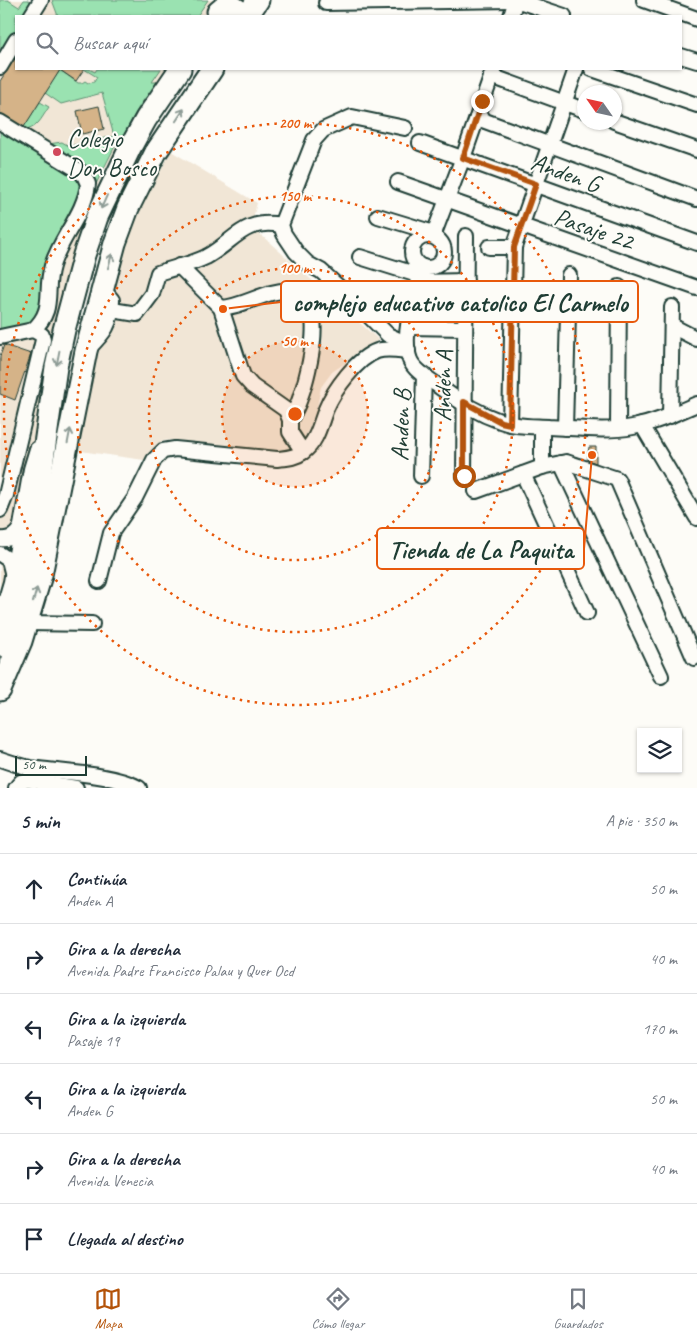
<!DOCTYPE html>
<html lang="es">
<meta charset="utf-8">
<style>
:root{--surface:#fff;--page:#f2f2f3;--text:#1f2937;--muted:#747a83;--line:#e0e1e3;--accent:#b45309}
body{margin:0;font-family:Caveat,sans-serif;background:var(--page);color:var(--text)}
.controls{position:absolute;right:15px;bottom:15px;display:grid;overflow:hidden;border-radius:0px;box-shadow:0 1px 4px #0004}
.controls button{width:45px;height:45px;display:grid;place-items:center;padding:0;border:0;border-bottom:1px solid var(--line);background:var(--surface);color:var(--text);font:25px sans-serif}
.compass{position:absolute;left:577px;top:85px;width:45px;height:45px;border-radius:50%;background:var(--surface);box-shadow:0 1px 4px #0004;rotate:304deg}
.scale{position:absolute;left:15px;bottom:12px;width:72px;box-sizing:border-box;padding-left:5px;border:2px solid #1f3d34;border-top:0;font-size:14px;line-height:18px;white-space:nowrap;color:#1f3d34;-webkit-text-stroke:4px #fdfcf7;paint-order:stroke}
.stop{position:absolute;width:15px;height:15px;margin:-11px;border:4px solid #b45309;border-radius:50%;background:#fff}
.stop.end{background:#b45309;border-color:#fff;box-shadow:0 1px 5px #0008}
.list{margin:0;padding:0;list-style:none}
h2{display:flex;justify-content:space-between;align-items:center;height:65px;margin:0;padding:0 20px;font-size:21px}
h2 small{font-size:16px;font-weight:400;color:var(--muted)}
.list li{display:grid;grid-template-columns:32px 1fr auto;gap:15px;align-items:center;box-sizing:border-box;height:70px;padding:0 20px;border-top:1px solid var(--line)}
.list b{display:block;font-size:19px;white-space:nowrap}
.list p{margin:0;font-size:16px;white-space:nowrap;color:var(--muted)}
.list em{font-size:16px;font-style:normal;color:var(--muted)}
.icon{flex:none;width:28px;height:28px;fill:none;stroke:currentColor;stroke-width:2;stroke-linecap:round;stroke-linejoin:round}
.map{position:relative;flex:none;width:697px;height:788px;overflow:hidden}
.search{position:absolute;background:var(--surface);box-shadow:0 1px 4px #0004;left:15px;right:15px;top:15px;height:55px;display:flex;align-items:center;gap:12px;box-sizing:border-box;padding:0 18px;border-radius:0px;color:var(--muted);font-size:19px}
.sheet{height:485px;background:var(--surface)}
nav{display:flex;justify-content:space-around;align-items:center;box-sizing:border-box;height:70px;border-top:1px solid var(--line);background:var(--surface);font-size:14px;color:var(--muted)}
nav a{display:grid;justify-items:center;gap:2px}
nav .on{color:var(--accent)}
.map>svg:first-child{display:block}
.built{fill:#f1e6d6}
.green{fill:#9ae2b1;stroke:#5c9072}
.building{fill:#d5b388;stroke:#1f3d34}
.lines{fill:none;stroke-linecap:round;stroke-linejoin:round}
.minor-casing{stroke:#1f3d34;stroke-width:18}
.highway-casing{stroke:#1f3d34;stroke-width:25}
.minor{stroke:#fdfcf7;stroke-width:14}
.highway{stroke:#fdfcf7;stroke-width:21}
.oneway{stroke:#8e9c96}
.route{stroke:#b45309;stroke-width:6}
.ring{fill:none;stroke:#e8590c;stroke-width:2.5;stroke-dasharray:2.5 5}
.poi-dot{fill:#d1495b;stroke:#fdfcf7;stroke-width:2}
.labels{text-anchor:middle;stroke-width:4;stroke-linejoin:round;paint-order:stroke}
.poi-label{font-size:25px;fill:#1f3d34;stroke:#fdfcf7;text-anchor:start}
.street-label{font-size:25px;fill:#1f3d34;stroke:#fdfcf7}
.centre{fill:#e8590c;stroke:#fdfcf7;stroke-width:2.5}
.ring-label{font-size:15px;text-anchor:middle;font-weight:bold;fill:#e8590c;stroke:#fdfcf7;stroke-width:4;stroke-linejoin:round;paint-order:stroke}
.leader{fill:none;stroke:#e8590c;stroke-width:2}
.callout-dot{fill:#e8590c;stroke:#fdfcf7;stroke-width:2}
.callout{fill:#fdfcf7;stroke:#e8590c;stroke-width:2}
.callout-label{font-size:26px;text-anchor:middle;font-weight:bold;fill:#1f3d34}
</style>
<div class="map">
<svg width="697" height="788" viewBox="0 0 697 788">
<rect width="100%" height="100%" fill="#fdfcf7"/>
<filter id="ink" filterUnits="userSpaceOnUse"><feTurbulence type="fractalNoise" baseFrequency=".02" numOctaves="2"/><feDisplacementMap in="SourceGraphic" scale="10" xChannelSelector="R" yChannelSelector="G"/><feConvolveMatrix kernelMatrix="1 2 1 2 8 2 1 2 1" color-interpolation-filters="sRGB"/></filter>
<g filter="url(#ink)">
<g class="built">
<polygon points="0,0 215,0 204,16 16,16 16,69 172,69 162,84 147,96 104,171 86,216 69,269 56,329 33,443 14,582 0,632"/>
<polygon points="171,151 257,203 251,226 379,340 332,372 321,387 316,412 304,439 290,450 280,454 174,440 162,441 144,460 73,450 90,353 128,233"/>
</g>
<g class="green">
<polygon points="0,0 8,0 19,7 24,0 28,0 33,3 26,16 16,16 16,32 0,58"/>
<polygon points="52,0 208,0 197,16 58,16"/>
<path d="M84 69H89L95 72 97 69H161L152 82H158L162 84C142 94 133 119 122 138L110 142 115 146 94 188 48 144 62 142 69 146 114 136 102 93 61 104 45 93 60 70 78 83H82L85 81 88 83 94 82 97 77Z"/>
<path d="M40 102 49 107C40 120 38 129 21 131Z"/>
<polygon points="0,128 78,176 82,185 44,301 40,302 35,316 38,318 32,325 0,332"/>
</g>
<g class="building">
<polygon points="16,57 16,69 84,69 76,81 60,70 24,127 0,113 0,81"/>
<polygon points="99,106 104,129 82,134 77,111"/>
<polygon points="4,345 31,354 15,400 0,394 0,356"/>
<polygon points="589,447 596,447 596,463 587,460"/>
</g>
<g class="lines">
<g class="minor-casing">
<g id="minor">
<polyline points="516,0 564,16"/>
<polyline points="644,0 697,19"/>
<polyline points="326,3 512,0"/>
<polyline points="31,16 41,0"/>
<polyline points="511,16 516,0"/>
<polyline points="681,56 697,61"/>
<polyline points="0,67 16,40"/>
<polyline points="592,69 697,105"/>
<polyline points="491,76 584,110"/>
<polyline points="477,118 697,199"/>
<polyline points="614,121 697,150"/>
<path d="M0 122 78 170 84 175 88 184C85 213 60 238 52 266 44 292 56 309 33 330"/>
<polyline points="420,143 697,243"/>
<polyline points="398,182 697,288"/>
<polyline points="378,216 434,233"/>
<circle cx="428" cy="252" r="16"/>
<polyline points="433,236 464,155 494,69"/>
<polyline points="489,247 514,247"/>
<polyline points="360,257 421,276"/>
<polyline points="179,266 221,308 243,376 252,386 286,410 290,420 290,432 303,452"/>
<path d="M423 267C416 293 400 334 410 360 415 372 431 380 441 388 458 401 480 414 500 421 515 427 533 426 549 427 576 428 606 432 633 427 655 423 676 413 697 404"/>
<polyline points="419,282 466,281"/>
<path d="M221 308C245 307 268 288 292 291 329 294 309 373 301 395 299 404 294 412 290 420"/>
<path d="M112 310 137 314 152 294 158 273C173 268 192 264 206 257 235 241 243 218 281 225"/>
<polyline points="672,326 697,339"/>
<polyline points="409,327 465,328"/>
<polyline points="0,337 33,330 42,335 43,340 6,495 0,510"/>
<path d="M88 349C104 333 112 324 112 300L102 288"/>
<polyline points="400,350 399,340 388,335 355,302 321,271 308,264 296,252 284,234 281,225 314,140 323,130 352,117 405,128"/>
<polyline points="670,416 672,307"/>
<polyline points="510,424 514,247 576,69"/>
<polyline points="642,425 697,518"/>
<polyline points="565,428 569,275"/>
<polyline points="618,428 619,287"/>
<polyline points="561,463 661,676"/>
<polyline points="542,467 542,427"/>
<polyline points="523,474 587,613"/>
<polyline points="421,476 424,375"/>
<polyline points="464,476 466,236"/>
<polyline points="476,491 542,467 566,462 617,479 694,658"/>
<path d="M0 539C10 540 16 536 21 527"/>
<polyline points="0,554 9,560 12,572"/>
<path d="M99 581 111 533 135 498 154 460 163 451 175 449 277 459C286 458 295 458 303 452 317 442 320 424 326 409 334 390 357 358 377 351 386 348 398 350 408 351"/>
<polyline points="0,619 11,582 31,469 37,449"/>
<polyline points="27,623 92,624"/>
<path d="M0 759C13 763 25 768 38 769 67 773 114 774 139 788"/>
<polyline points="16,788 21,782 27,780 76,788"/>
</g>
</g>
<g class="highway-casing">
<g id="highway">
<polyline points="218,12 224,7 232,6 238,10 239,16"/>
<polyline points="247,16 258,0"/>
<polyline points="4,646 10,625 30,550 56,367 64,330 84,255 97,217 130,148 146,119 180,69"/>
<polyline points="0,690 21,641 41,575 86,351 115,243 128,208 156,152 212,69"/>
</g>
</g>
<use href="#minor" class="minor"/>
<use href="#highway" class="highway"/>
</g>
<defs><path id="oneway-shaft" d="M-6 0H5M1.5-3L5.5 0L1.5 3" fill="none" stroke-width="1.6" stroke-linecap="round" stroke-linejoin="round" transform="scale(1.25)"/></defs>
<g class="oneway">
<use href="#oneway-shaft" transform="translate(180 115) rotate(-57)"/>
<use href="#oneway-shaft" transform="translate(104 202) rotate(114)"/>
<use href="#oneway-shaft" transform="translate(110 261) rotate(-74)"/>
<use href="#oneway-shaft" transform="translate(58 358) rotate(101)"/>
<use href="#oneway-shaft" transform="translate(69 436) rotate(-79)"/>
<use href="#oneway-shaft" transform="translate(35 595) rotate(-74)"/>
</g>
</g>
<g class="lines" filter="url(#ink)">
<polyline class="route" points="464,476 464,402 501,422 510,424 514,247 536,184 463,158 482,101"/>
</g>
<circle cx="295" cy="414" r="73" fill="#e8590c" fill-opacity=".12"/>
<g class="ring">
<circle cx="295" cy="414" r="73"/>
<circle cx="295" cy="414" r="146"/>
<circle cx="295" cy="414" r="218"/>
<circle cx="295" cy="414" r="291"/>
</g>
<circle class="poi-dot" cx="57" cy="152" r="5"/>
<g class="labels">
<g class="poi-label">
<text x="67" y="147">Colegio<tspan x="67" dy="29">Don Bosco</tspan></text>
</g>
<g class="street-label">
<text transform="translate(566 172) rotate(20)" y="9">Anden G</text>
<text transform="translate(594 228) rotate(19)" y="9">Pasaje 22</text>
<text transform="translate(442 386) rotate(-89)" y="9">Anden A</text>
<text transform="translate(400 425) rotate(-88)" y="9">Anden B</text>
</g>
</g>
<circle cx="295" cy="414" r="8" class="centre"/>
<g class="ring-label">
<text x="295" y="128">200 m</text>
<text x="295" y="201">150 m</text>
<text x="295" y="273">100 m</text>
<text x="295" y="346">50 m</text>
</g>
<path class="leader" d="M223 309L281 302M592 455L584 549"/>
<g class="callout-dot">
<circle cx="223" cy="309" r="5"/>
<circle cx="592" cy="455" r="5"/>
</g>
<g class="callout">
<rect x="281" y="281" width="357" height="41" rx="5"/>
<rect x="377" y="528" width="207" height="41" rx="5"/>
</g>
<g class="callout-label">
<text x="460" y="311">complejo educativo catolico El Carmelo</text>
<text x="481" y="558">Tienda de La Paquita</text>
</g>
</svg>
<div class="controls">
<button><svg class="icon" aria-label="layers" viewBox="0 0 24 24"><path d="M12 4l9 5-9 5-9-5zM3 14l9 5 9-5"/></svg></button>
</div>
<svg class="compass" viewBox="-18 -18 36 36"><path d="M0-13l5 13h-10z" fill="#e53935"/><path d="M0 13l5-13h-10z" fill="#747a83"/></svg>
<div class="scale">50 m</div>
<div class="stop" style="left:464px;top:476px"></div>
<div class="stop end" style="left:482px;top:101px"></div>
<div class="search"><svg class="icon" aria-label="search" viewBox="0 0 24 24"><circle cx="10" cy="10" r="6"/><path d="M15 15l6 6"/></svg>Buscar aquí</div>
</div>
<section class="sheet">
<h2>5 min<small>A pie · 350 m</small></h2>
<ul class="list">
<li><svg class="icon" aria-label="ahead" viewBox="0 0 24 24"><path d="M12 20V5M6 11l6-6 6 6"/></svg><div><b>Continúa</b><p>Anden A</p></div><em>50 m</em></li>
<li><svg class="icon" aria-label="right" viewBox="0 0 24 24"><path d="M7 20v-9h11M14 6l5 5-5 5"/></svg><div><b>Gira a la derecha</b><p>Avenida Padre Francisco Palau y Quer Ocd</p></div><em>40 m</em></li>
<li><svg class="icon" aria-label="left" viewBox="0 0 24 24"><path d="M17 20v-9H6M10 6l-5 5 5 5"/></svg><div><b>Gira a la izquierda</b><p>Pasaje 19</p></div><em>170 m</em></li>
<li><svg class="icon" aria-label="left" viewBox="0 0 24 24"><path d="M17 20v-9H6M10 6l-5 5 5 5"/></svg><div><b>Gira a la izquierda</b><p>Anden G</p></div><em>50 m</em></li>
<li><svg class="icon" aria-label="right" viewBox="0 0 24 24"><path d="M7 20v-9h11M14 6l5 5-5 5"/></svg><div><b>Gira a la derecha</b><p>Avenida Venecia</p></div><em>40 m</em></li>
<li><svg class="icon" aria-label="arrive" viewBox="0 0 24 24"><path d="M6 21V4h12l-3 4 3 4H6"/></svg><div><b>Llegada al destino</b></div></li>
</ul>
</section>
<nav>
<a class="on"><svg class="icon" aria-label="map" viewBox="0 0 24 24"><path d="M3 6l6-2 6 2 6-2v14l-6 2-6-2-6 2zM9 4v14M15 6v14"/></svg>Mapa</a>
<a><svg class="icon" aria-label="directions" viewBox="0 0 24 24"><path d="M12 3l9 9-9 9-9-9zM9 14v-3h6M13 9l2 2-2 2"/></svg>Cómo llegar</a>
<a><svg class="icon" aria-label="saved" viewBox="0 0 24 24"><path d="M7 4h10v16l-5-4-5 4z"/></svg>Guardados</a>
</nav>
